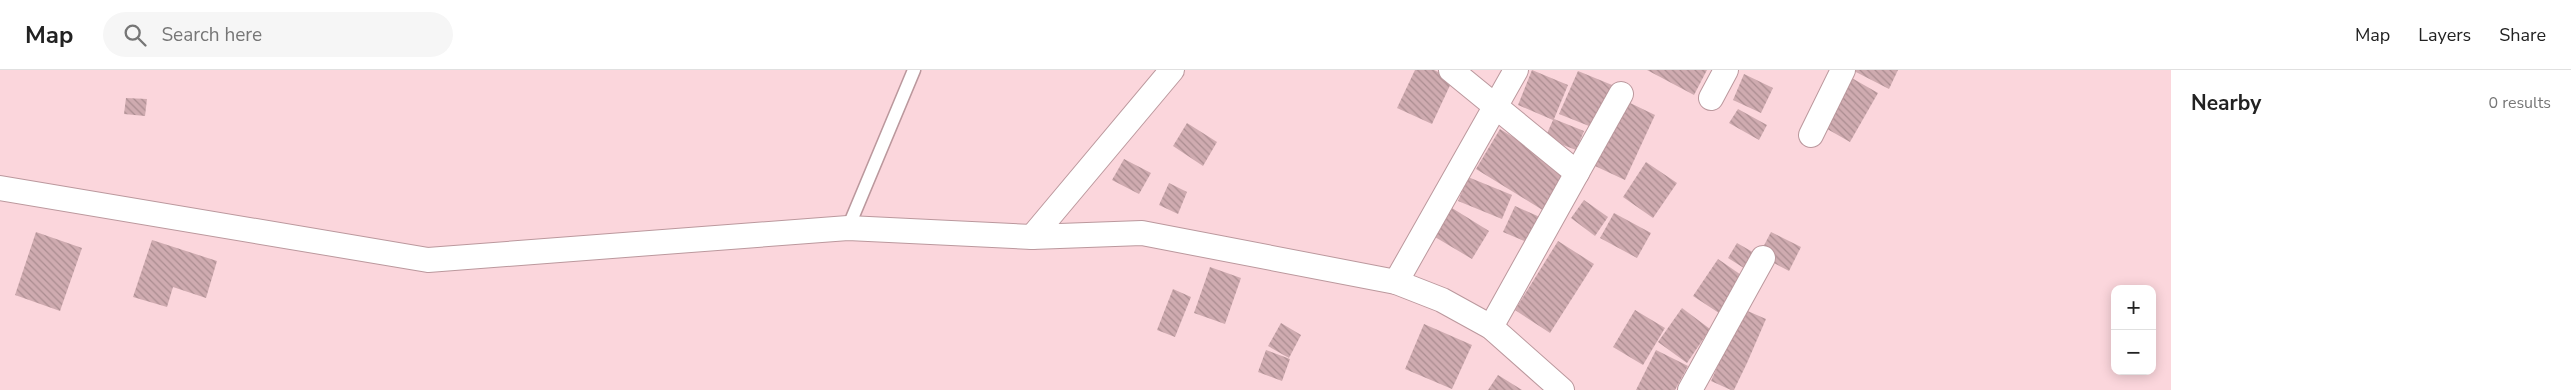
<!DOCTYPE html>
<meta charset="utf-8">
<style>
:root{--surface:#fff;--page:#f6f6f6;--text:#222;--muted:#767676;--line:#e0e0e0}
body{margin:0;font-family:"Nunito Sans",sans-serif;background:var(--page);color:var(--text)}
.controls{position:absolute;right:15px;bottom:15px;display:grid;overflow:hidden;border-radius:10px;box-shadow:0 2px 12px #0003}
.controls button{width:45px;height:45px;display:grid;place-items:center;padding:0;border:0;border-bottom:1px solid var(--line);background:var(--surface);color:var(--text);font:25px sans-serif}
.list{margin:0;padding:0;list-style:none}
h2{display:flex;justify-content:space-between;align-items:center;height:65px;margin:0;padding:0 20px;font-size:21px}
h2 small{font-size:16px;font-weight:400;color:var(--muted)}
.icon{flex:none;width:28px;height:28px;fill:none;stroke:currentColor;stroke-width:2;stroke-linecap:round;stroke-linejoin:round}
.map{position:relative;flex:none;width:2171px;height:320px;overflow:hidden}
header{display:flex;align-items:center;gap:30px;box-sizing:border-box;height:70px;padding:0 25px;background:var(--surface);border-bottom:1px solid var(--line)}
header strong{font-size:24px}
nav{display:flex;gap:28px;margin-inline-start:auto;font-size:18px}
.search{width:350px;height:45px;background:var(--page);display:flex;align-items:center;gap:12px;box-sizing:border-box;padding:0 18px;border-radius:28px;color:var(--muted);font-size:19px}
main{display:flex}
aside{flex:1;background:var(--surface)}
.map>svg:first-child{display:block}
.building{fill:url(#building-back-hatch)}
.lines{fill:none;stroke-linecap:round;stroke-linejoin:round}
.lane-casing{stroke:#bb989d;stroke-width:15}
.street-casing{stroke:#bb989d;stroke-width:26}
.lane{stroke:#fff;stroke-width:12}
.street{stroke:#fff;stroke-width:24}
</style>
<header>
<strong>Map</strong>
<div class="search"><svg class="icon" aria-label="search" viewBox="0 0 24 24"><circle cx="10" cy="10" r="6"/><path d="M15 15l6 6"/></svg>Search here</div>
<nav><a>Map</a><a>Layers</a><a>Share</a></nav>
</header>
<main>
<div class="map">
<svg width="2171" height="320" viewBox="0 0 2171 320">
<defs>
<pattern id="building-back-hatch" width="6" height="6" patternUnits="userSpaceOnUse" patternTransform="scale(1.25)"><rect width="6" height="6" fill="#cfabb0"/><path d="M-1 5l2 2M0 0l6 6M5-1l2 2" fill="none" stroke="#aa8c90"/></pattern>
</defs>
<rect width="100%" height="100%" fill="#fbd6dc"/>
<g class="building">
<polygon points="1415,0 1434,0 1453,9 1432,54 1397,38"/>
<polygon points="1532,0 1568,15 1554,49 1584,61 1576,80 1545,68 1553,50 1518,35"/>
<polygon points="1647,0 1707,0 1694,25"/>
<polygon points="1852,0 1898,0 1889,19"/>
<polygon points="1578,1 1612,15 1594,58 1559,44"/>
<polygon points="1744,4 1773,18 1761,43 1733,30"/>
<polygon points="1850,7 1878,23 1850,72 1822,56"/>
<polygon points="126,28 147,29 145,46 124,44"/>
<polygon points="1626,31 1655,45 1625,110 1595,96"/>
<polygon points="1738,39 1767,55 1759,70 1729,53"/>
<polygon points="1187,53 1217,72 1203,96 1173,76"/>
<polygon points="1500,59 1573,104 1549,144 1476,99"/>
<polygon points="1124,89 1151,103 1139,124 1112,110"/>
<polygon points="1646,92 1677,113 1653,148 1623,127"/>
<polygon points="1468,107 1512,125 1502,149 1458,131"/>
<polygon points="1169,113 1187,122 1178,144 1159,135"/>
<polygon points="1584,130 1608,147 1595,166 1571,148"/>
<polygon points="1515,136 1542,148 1531,174 1503,162"/>
<polygon points="1452,138 1489,161 1472,189 1435,167"/>
<polygon points="1614,143 1651,163 1637,188 1600,168"/>
<polygon points="36,162 82,178 60,241 15,225"/>
<polygon points="1771,162 1801,177 1789,201 1759,185"/>
<polygon points="152,170 217,191 206,228 173,217 167,237 133,227"/>
<polygon points="1558,171 1594,194 1550,263 1515,240"/>
<polygon points="1737,173 1756,184 1747,200 1728,188"/>
<polygon points="1718,189 1747,209 1722,245 1693,226"/>
<polygon points="1210,197 1241,208 1225,254 1194,243"/>
<polygon points="1173,219 1191,227 1175,267 1157,260"/>
<polygon points="1682,238 1710,259 1687,293 1658,272"/>
<polygon points="1743,239 1766,249 1747,293 1734,320 1731,320 1711,311"/>
<polygon points="1635,240 1665,258 1643,295 1613,277"/>
<polygon points="1281,253 1301,265 1289,288 1268,276"/>
<polygon points="1424,254 1472,275 1452,319 1405,299"/>
<polygon points="1266,280 1290,289 1282,311 1258,302"/>
<polygon points="1656,280 1688,296 1675,320 1636,320"/>
<polygon points="1498,305 1522,320 1488,320"/>
</g>
<g class="lines">
<g class="lane-casing">
<polyline id="lane" points="848,158 914,0"/>
</g>
<g class="street-casing">
<g id="street">
<polyline points="1451,0 1577,103"/>
<polyline points="1711,28 1726,0"/>
<polyline points="1811,65 1843,0"/>
<polyline points="0,118 428,190 848,158 1032,167 1142,163 1396,212 1442,230 1491,257 1562,320"/>
<polyline points="1032,167 1172,0"/>
<polyline points="1396,212 1516,0"/>
<polyline points="1491,257 1621,24"/>
<polyline points="1690,320 1763,188"/>
</g>
</g>
<use href="#lane" class="lane"/>
<use href="#street" class="street"/>
</g>
</svg>
<div class="controls">
<button>+</button>
<button>−</button>
</div>
</div>
<aside>
<h2>Nearby<small>0 results</small></h2>
<ul class="list">
</ul>
</aside>
</main>
